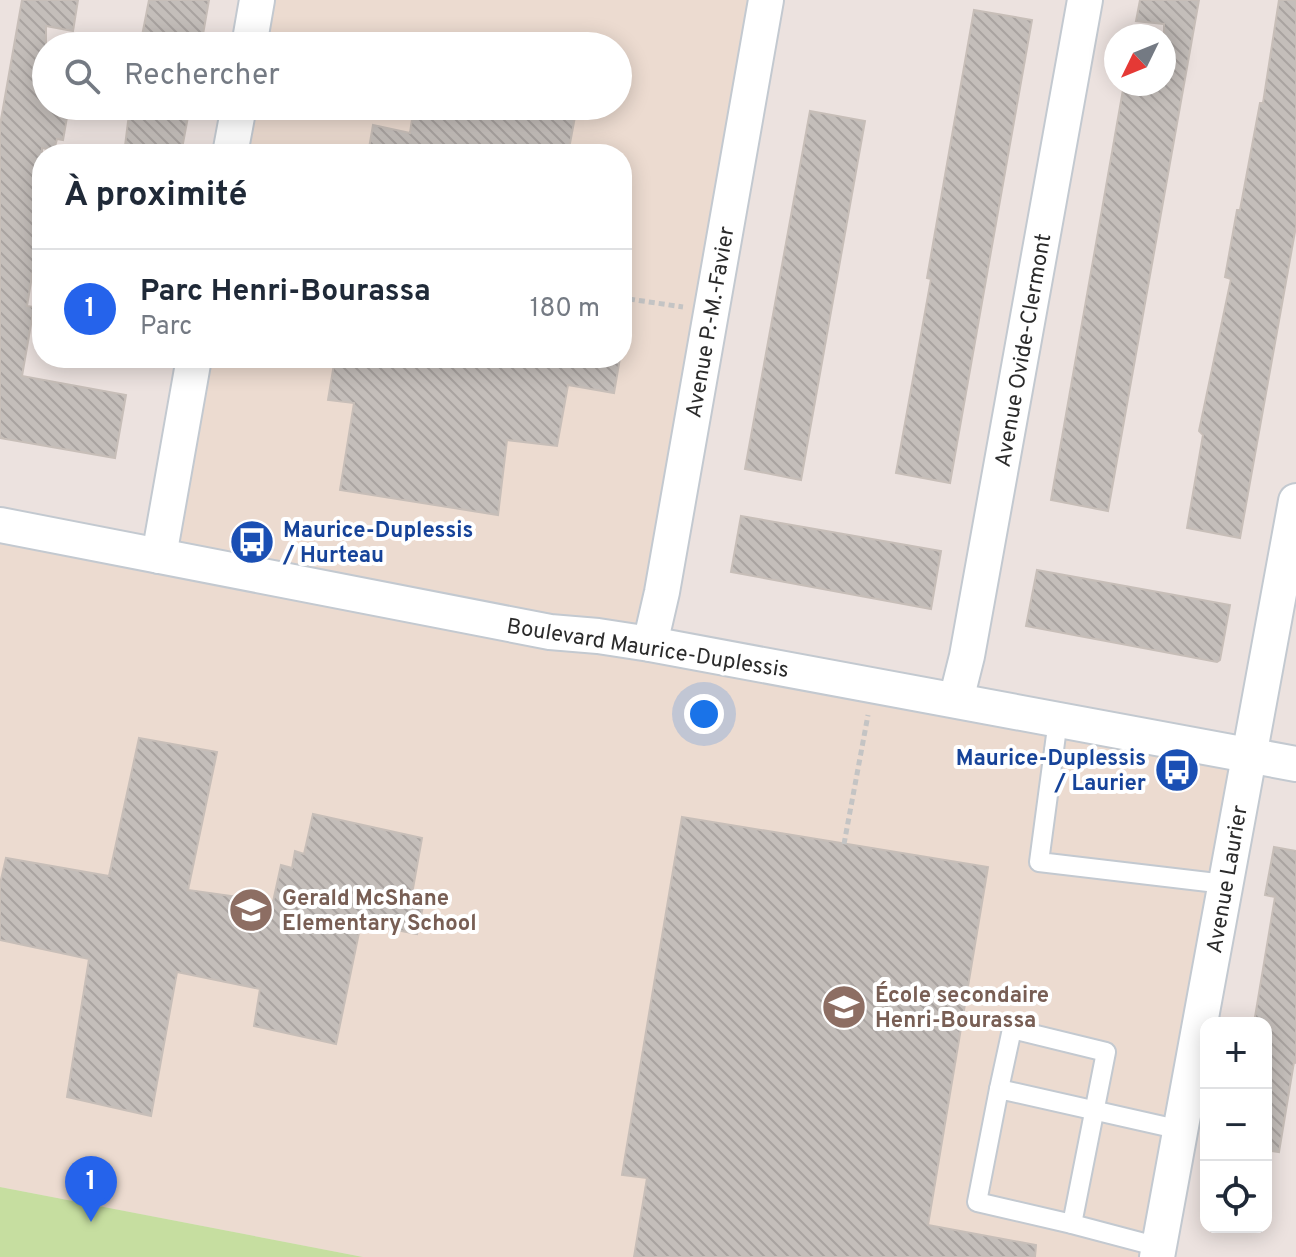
<!DOCTYPE html>
<html lang="fr">
<meta charset="utf-8">
<style>
:root{--surface:#fff;--page:#f6f6f7;--text:#1f2937;--muted:#747a83;--line:#e0e1e3;--accent:#2563eb}
body{margin:0;font-family:Overpass,sans-serif;background:var(--page);color:var(--text)}
.controls{position:absolute;right:24px;bottom:24px;display:grid;overflow:hidden;border-radius:16px;box-shadow:0 4px 20px #0003}
.controls button{width:72px;height:72px;display:grid;place-items:center;padding:0;border:0;border-bottom:2px solid var(--line);background:var(--surface);color:var(--text);font:40px sans-serif}
.compass{position:absolute;left:1104px;top:24px;width:72px;height:72px;border-radius:50%;background:var(--surface);box-shadow:0 4px 20px #0003;rotate:227deg}
.you{position:absolute;left:704px;top:714px;width:28px;height:28px;margin:-20px;border:6px solid #fff;border-radius:50%;background:#1a73e8;box-shadow:0 0 0 12px #1a73e833}
.badge{display:grid;place-items:center;width:52px;height:52px;border-radius:50%;background:var(--accent);color:#fff;font-size:26px;font-weight:700}
.pin{position:absolute;translate:-50% -66px;filter:drop-shadow(0 2px 4px #0008)}
.pin::after{content:'';position:absolute;top:42px;width:28px;height:24px;background:inherit;clip-path:polygon(0 0,100% 0,50% 100%)}
.list{margin:0;padding:0;list-style:none}
h2{display:flex;justify-content:space-between;align-items:center;height:104px;margin:0;padding:0 32px;font-size:34px}
h2 small{font-size:26px;font-weight:400;color:var(--muted)}
.list li{display:grid;grid-template-columns:52px 1fr auto;gap:24px;align-items:center;box-sizing:border-box;height:120px;padding:0 32px;border-top:2px solid var(--line)}
.list b{display:block;font-size:30px;white-space:nowrap}
.list p{margin:0;font-size:26px;white-space:nowrap;color:var(--muted)}
.list em{font-size:26px;font-style:normal;color:var(--muted)}
.icon{flex:none;width:44px;height:44px;fill:none;stroke:currentColor;stroke-width:2;stroke-linecap:round;stroke-linejoin:round}
.map{position:relative;flex:none;width:1296px;height:1257px;overflow:hidden}
.search{position:absolute;background:var(--surface);box-shadow:0 4px 20px #0003;left:32px;top:32px;width:600px;height:88px;display:flex;align-items:center;gap:20px;box-sizing:border-box;padding:0 28px;border-radius:44px;color:var(--muted);font-size:30px}
.panel{position:absolute;background:var(--surface);box-shadow:0 4px 20px #0003;left:32px;top:144px;width:600px;height:224px;border-radius:32px}
.map>svg:first-child{display:block}
.education{fill:#ecdbd0}
.grass{fill:#c6dea0}
.building{fill:url(#building-back-hatch);stroke:#c7beb8;stroke-width:2}
.lines{fill:none;stroke-linecap:round;stroke-linejoin:round}
.service-casing{stroke:#c3c9d0;stroke-width:22}
.minor-casing{stroke:#c3c9d0;stroke-width:38}
.path{stroke:#c4c4c4;stroke-width:5;stroke-dasharray:6 4;stroke-linecap:butt}
.service{stroke:#fff;stroke-width:18}
.minor{stroke:#fff;stroke-width:34}
.labels{text-anchor:middle;stroke-width:8;stroke-linejoin:round;paint-order:stroke}
.street-label{font-size:22px;fill:#2b2b2b;stroke:#fff}
.transit-label{font-size:22px;font-weight:bold;fill:#164399;stroke:#fff;text-anchor:start}
.education-label{font-size:22px;font-weight:bold;fill:#785e54;stroke:#fff;text-anchor:start}
</style>
<div class="map">
<svg width="1296" height="1257" viewBox="0 0 1296 1257">
<defs>
<pattern id="building-back-hatch" width="6" height="6" patternUnits="userSpaceOnUse" patternTransform="scale(2)"><rect width="6" height="6" fill="#c4beba"/><path d="M-1 5l2 2M0 0l6 6M5-1l2 2" fill="none" stroke="#a9a3a0"/></pattern>
</defs>
<rect width="100%" height="100%" fill="#ece2df"/>
<polygon class="education" points="257,0 766,0 650,644 1248,755 1157,1257 363,1257 0,1187 0,526 159,556 194,358 622,358 622,154 230,154 239,106 618,106 618,46 249,46"/>
<polygon class="grass" points="0,1187 363,1257 0,1257"/>
<g class="building">
<polygon points="22,0 78,0 73,31 46,26 46,106 69,106 63,140 57,139 54,150 42,148 42,259 35,258 27,306 34,307 22,376 126,395 115,458 0,438 0,125"/>
<polygon points="149,0 209,0 201,46 140,46"/>
<polygon points="1140,0 1199,0 1108,511 1051,500 1124,84 1164,84 1164,24 1136,21"/>
<polygon points="1279,0 1296,0 1296,226 1240,538 1187,528 1203,435 1199,431 1231,279 1225,277 1237,210 1240,210 1260,103 1263,103"/>
<polygon points="974,10 1032,20 950,483 896,473 931,279 927,278"/>
<polygon points="130,106 190,106 181,154 124,154"/>
<polygon points="414,106 577,106 568,154 368,154 373,125 410,133"/>
<polygon points="810,111 865,121 801,480 745,469"/>
<polygon points="335,358 620,358 614,393 568,385 557,446 507,440 498,515 340,490 354,403 328,400"/>
<polygon points="741,516 941,551 931,609 731,572"/>
<polygon points="1037,570 1230,605 1220,660 1217,662 1026,626"/>
<polygon points="139,738 217,752 188,890 273,902 281,865 292,868 295,851 304,854 313,814 422,838 412,894 425,897 417,934 361,923 336,1044 254,1026 260,989 177,972 151,1116 67,1097 89,959 0,940 0,884 6,858 109,876"/>
<polygon points="682,817 988,867 928,1225 1036,1245 1035,1257 634,1257 647,1178 622,1175"/>
<polygon points="1274,847 1296,851 1296,1063 1294,1062 1279,1152 1266,1150 1266,1023 1254,1023 1275,897 1265,895"/>
</g>
<g class="lines">
<g class="service-casing">
<g id="service">
<polyline points="1058,720 1039,862 1225,884"/>
<polyline points="999,1089 1012,1029 1106,1052 1072,1224"/>
<polyline points="1159,1247 1072,1224 977,1202 999,1089 1181,1130"/>
</g>
</g>
<g class="minor-casing">
<g id="minor">
<polyline points="249,46 257,0"/>
<polyline points="230,154 239,106"/>
<polyline points="0,525 550,632 598,636 650,644 1296,764"/>
<polyline points="159,556 194,358"/>
<polyline points="650,644 662,592 766,0"/>
<polyline points="956,700 967,656 1085,0"/>
<polyline points="1157,1257 1296,501"/>
</g>
</g>
<g class="path">
<polyline points="629,299 683,307"/>
<polyline points="844,844 868,715"/>
</g>
<use href="#service" class="service"/>
<use href="#minor" class="minor"/>
</g>
<defs>
<g id="bus-disc" transform="scale(2.3)"><circle r="9.5" fill="#1a4fb4" stroke="#fff"/><path d="M-5-6H5V4H4V6H2V4H-2V6H-4V4H-5ZM-3.5-4V0h7V-4ZM-3.5 1.2v1.5H-2V1.2ZM2 1.2v1.5H3.5V1.2Z" fill="#fff"/></g>
<g id="school-disc" transform="scale(2.3)"><circle r="9.5" fill="#8d6e63" stroke="#fff"/><path d="M0-5L7-2L0 1L-7-2ZM-4 1L0 2.5L4 1V4Q0 6-4 4Z" fill="#fff"/></g>
</defs>
<g fill-rule="evenodd">
<use href="#bus-disc" x="252" y="542"/>
<use href="#bus-disc" x="1177" y="770"/>
<use href="#school-disc" x="251" y="910"/>
<use href="#school-disc" x="844" y="1007"/>
</g>
<g class="labels">
<g class="street-label">
<text transform="translate(709 322) rotate(-80)" y="8">Avenue P.-M.-Favier</text>
<text transform="translate(1022 350) rotate(-80)" y="8">Avenue Ovide-Clermont</text>
<text transform="translate(648 647) rotate(9)" y="8">Boulevard Maurice-Duplessis</text>
<text transform="translate(1226 879) rotate(-80)" y="8">Avenue Laurier</text>
</g>
<g class="transit-label">
<text x="283" y="537">Maurice-Duplessis<tspan x="283" dy="25">/ Hurteau</tspan></text>
<text x="1146" y="765" text-anchor="end">Maurice-Duplessis<tspan x="1146" dy="25">/ Laurier</tspan></text>
</g>
<g class="education-label">
<text x="282" y="905">Gerald McShane<tspan x="282" dy="25">Elementary School</tspan></text>
<text x="875" y="1002">École secondaire<tspan x="875" dy="25">Henri-Bourassa</tspan></text>
</g>
</g>
</svg>
<div class="controls">
<button>+</button>
<button>−</button>
<button><svg class="icon" aria-label="locate" viewBox="0 0 24 24"><circle cx="12" cy="12" r="6"/><path d="M12 2v4M12 18v4M2 12h4M18 12h4"/></svg></button>
</div>
<svg class="compass" viewBox="-18 -18 36 36"><path d="M0-13l5 13h-10z" fill="#e53935"/><path d="M0 13l5-13h-10z" fill="#747a83"/></svg>
<div class="you"></div>
<div class="pin badge" style="left:91px;top:1222px">1</div>
<div class="search"><svg class="icon" aria-label="search" viewBox="0 0 24 24"><circle cx="10" cy="10" r="6"/><path d="M15 15l6 6"/></svg>Rechercher</div>
<section class="panel">
<h2>À proximité<small></small></h2>
<ul class="list">
<li><span class="badge">1</span><div><b>Parc Henri-Bourassa</b><p>Parc</p></div><em>180 m</em></li>
</ul>
</section>
</div>
